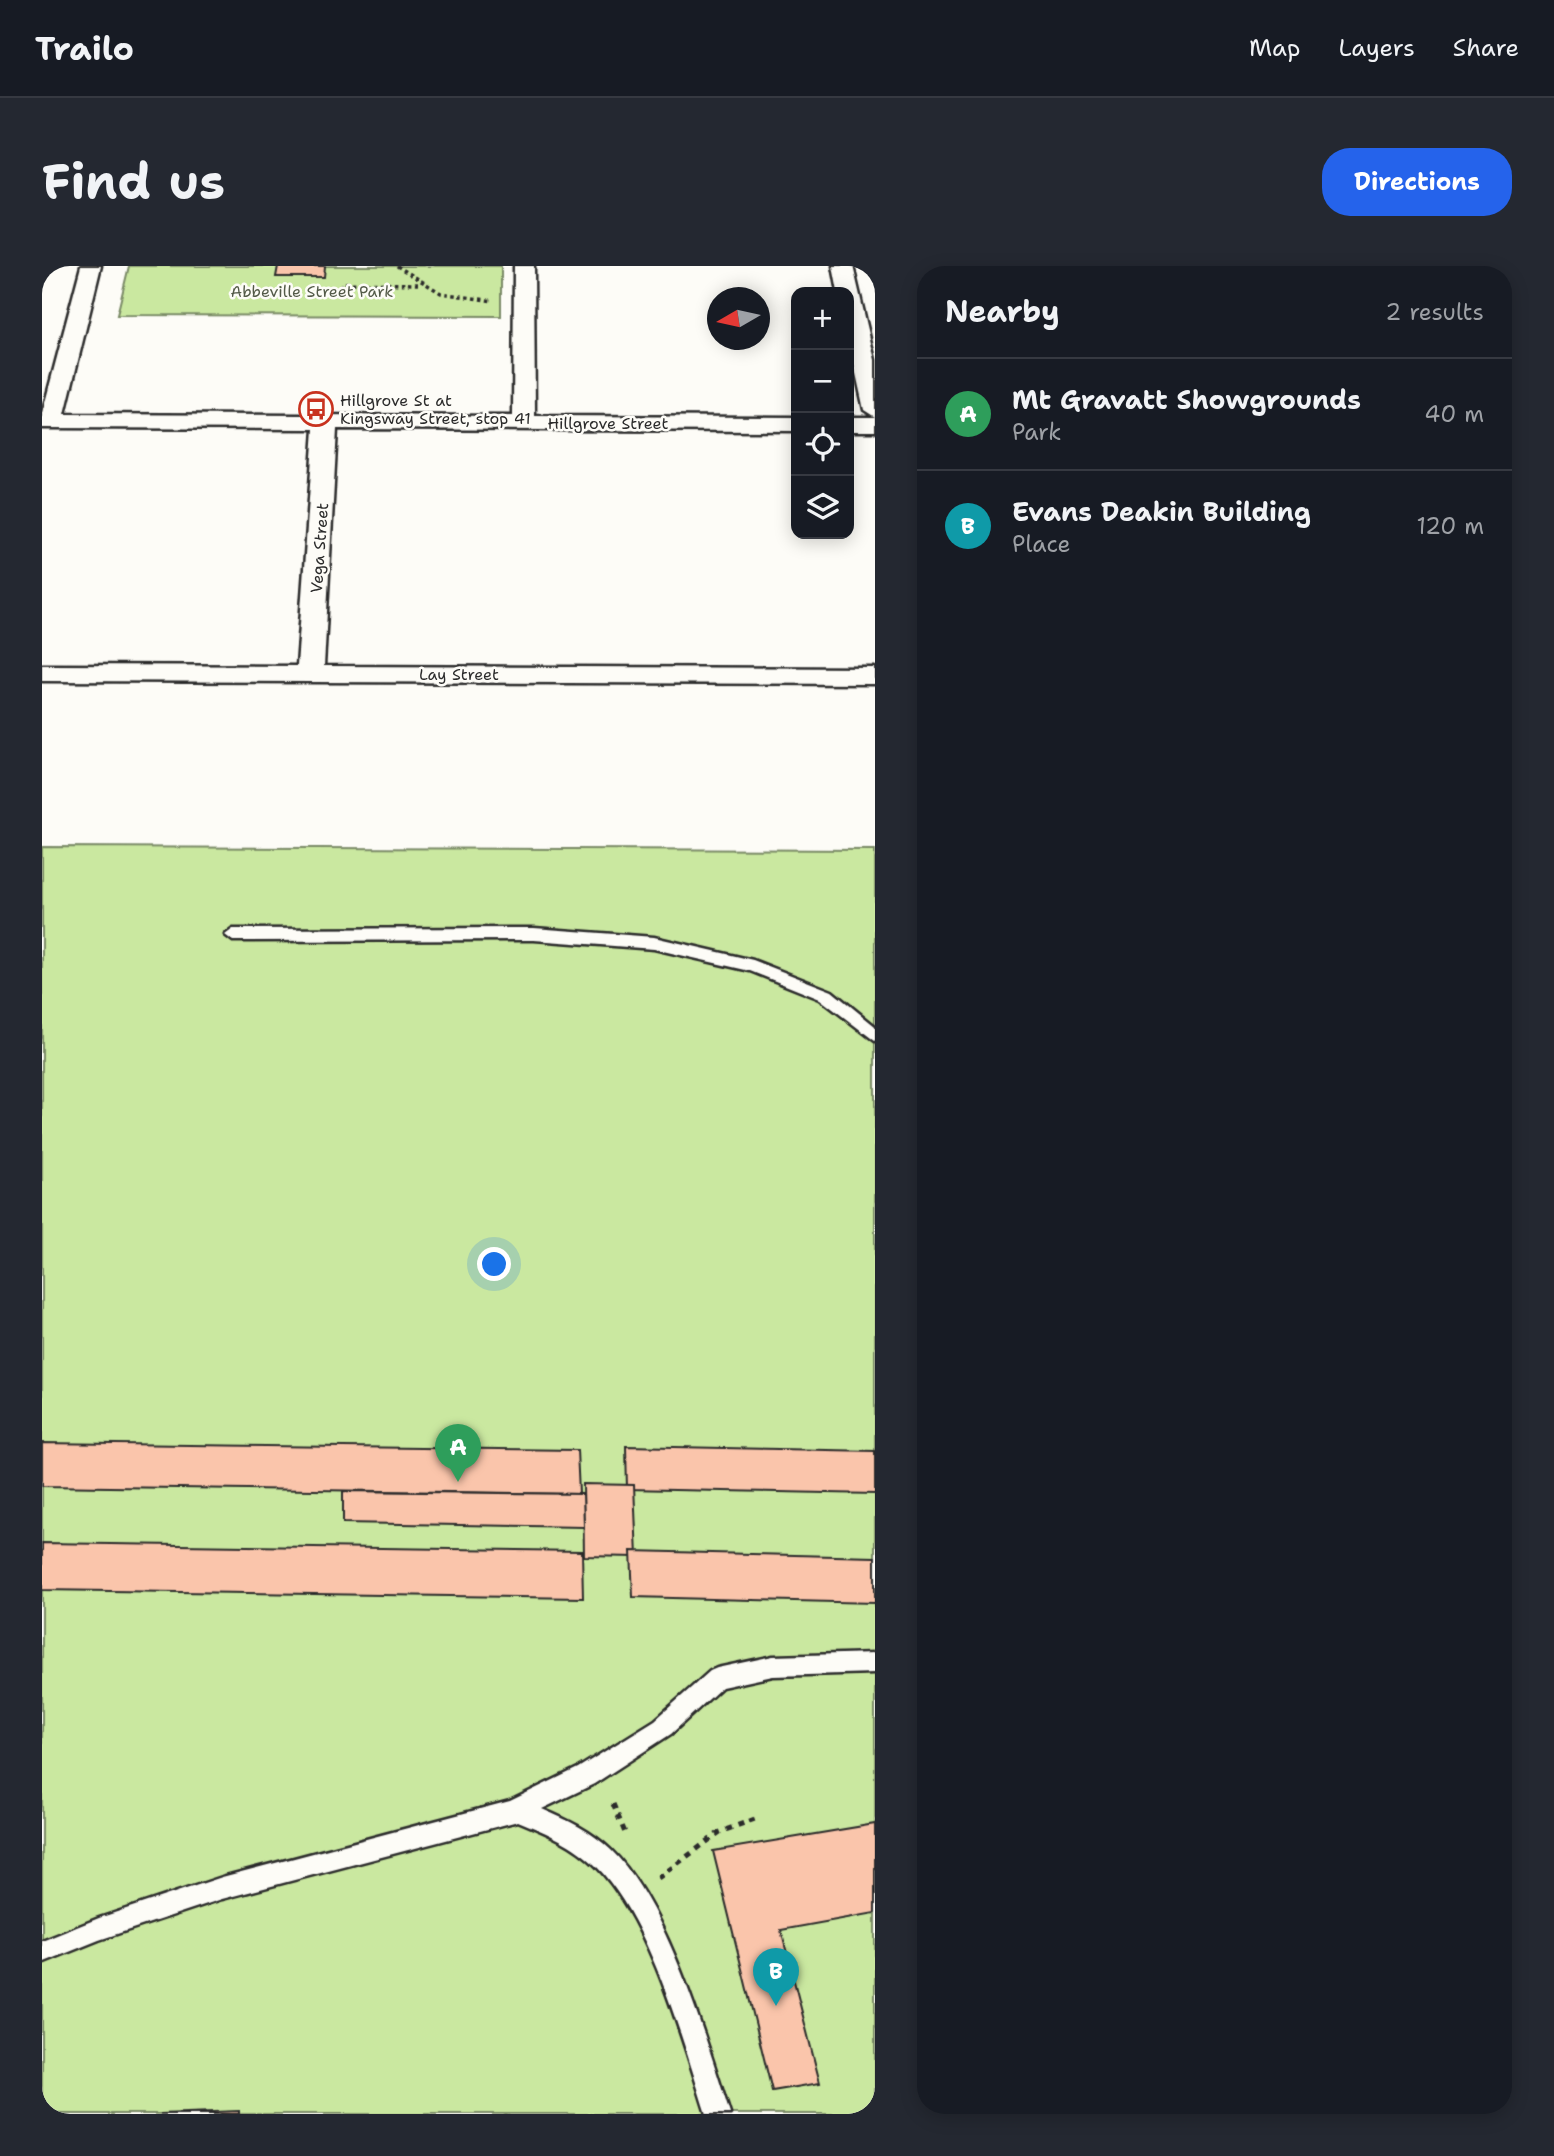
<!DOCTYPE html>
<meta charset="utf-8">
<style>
:root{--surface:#171b24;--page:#242831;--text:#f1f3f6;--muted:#9ea1a6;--line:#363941;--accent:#2563eb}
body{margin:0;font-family:"Shantell Sans",sans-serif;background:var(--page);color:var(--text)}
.controls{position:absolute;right:21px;top:21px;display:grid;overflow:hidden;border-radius:14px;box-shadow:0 4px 18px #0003}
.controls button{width:63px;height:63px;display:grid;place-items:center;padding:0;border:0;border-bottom:2px solid var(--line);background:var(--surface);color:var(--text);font:35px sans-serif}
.compass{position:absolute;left:665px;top:21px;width:63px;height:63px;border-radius:50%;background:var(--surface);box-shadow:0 4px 18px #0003;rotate:261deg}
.you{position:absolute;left:453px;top:999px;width:24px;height:24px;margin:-18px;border:5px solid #fff;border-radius:50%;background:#1a73e8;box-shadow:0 0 0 10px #1a73e833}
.badge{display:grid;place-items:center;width:46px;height:46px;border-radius:50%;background:var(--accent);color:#fff;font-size:23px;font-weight:700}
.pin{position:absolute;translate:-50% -58px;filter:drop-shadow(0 2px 4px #0008)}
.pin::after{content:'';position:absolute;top:37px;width:24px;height:21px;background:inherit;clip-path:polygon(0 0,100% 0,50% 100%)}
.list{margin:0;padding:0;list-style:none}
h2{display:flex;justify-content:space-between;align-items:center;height:91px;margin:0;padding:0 28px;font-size:30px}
h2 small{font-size:23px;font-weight:400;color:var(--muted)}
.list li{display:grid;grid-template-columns:46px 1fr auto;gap:21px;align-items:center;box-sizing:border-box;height:112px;padding:0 28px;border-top:2px solid var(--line)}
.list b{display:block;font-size:26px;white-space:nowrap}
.list p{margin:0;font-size:23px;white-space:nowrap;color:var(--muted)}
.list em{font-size:23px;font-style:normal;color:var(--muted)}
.icon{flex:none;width:38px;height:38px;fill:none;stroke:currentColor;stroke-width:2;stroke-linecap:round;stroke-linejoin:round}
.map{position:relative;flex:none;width:833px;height:1848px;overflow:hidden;border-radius:28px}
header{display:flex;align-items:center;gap:42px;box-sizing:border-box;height:98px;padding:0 35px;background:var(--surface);border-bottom:2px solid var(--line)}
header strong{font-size:33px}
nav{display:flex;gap:38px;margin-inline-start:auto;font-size:24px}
.intro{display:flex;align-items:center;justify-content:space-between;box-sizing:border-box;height:168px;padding:0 42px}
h1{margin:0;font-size:49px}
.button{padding:18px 32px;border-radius:28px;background:var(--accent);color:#fff;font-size:24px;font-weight:700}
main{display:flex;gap:42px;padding:0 42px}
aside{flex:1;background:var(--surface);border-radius:28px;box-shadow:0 4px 18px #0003}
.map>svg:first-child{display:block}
.green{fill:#cae8a0;stroke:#7a8a66;stroke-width:2}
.building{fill:#fac5ab;stroke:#2b2b2b;stroke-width:2}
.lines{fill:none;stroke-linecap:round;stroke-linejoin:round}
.service-casing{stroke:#2b2b2b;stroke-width:5}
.minor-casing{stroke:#2b2b2b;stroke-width:5}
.path-far1{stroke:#2b2b2b;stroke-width:3.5;stroke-dasharray:3.5 3.5;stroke-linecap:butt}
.path{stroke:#2b2b2b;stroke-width:5;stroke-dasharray:6 6;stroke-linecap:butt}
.service{fill:#fdfcf7;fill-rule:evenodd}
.minor{fill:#fdfcf7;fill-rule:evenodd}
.labels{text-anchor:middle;stroke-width:5;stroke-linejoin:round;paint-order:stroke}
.far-park-label{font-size:16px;fill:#535a48;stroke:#fdfcf7}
.far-poi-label{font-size:16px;fill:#2b2b2b;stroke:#fdfcf7;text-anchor:start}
.far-street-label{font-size:16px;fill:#2b2b2b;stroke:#fdfcf7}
</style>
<header>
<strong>Trailo</strong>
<nav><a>Map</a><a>Layers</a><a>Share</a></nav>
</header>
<div class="intro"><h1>Find us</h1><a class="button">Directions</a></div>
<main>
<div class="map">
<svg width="833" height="1848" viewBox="0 0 833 1848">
<rect width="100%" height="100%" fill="#fdfcf7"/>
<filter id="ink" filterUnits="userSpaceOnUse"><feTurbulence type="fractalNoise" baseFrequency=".0143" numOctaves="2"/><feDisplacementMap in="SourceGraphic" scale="14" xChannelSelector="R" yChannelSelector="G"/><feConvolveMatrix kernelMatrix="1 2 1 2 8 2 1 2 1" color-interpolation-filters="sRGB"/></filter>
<g filter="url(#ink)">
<g class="green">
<polygon points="87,0 459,0 459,50 75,49"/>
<polygon points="0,581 833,584 833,1848 0,1848"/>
</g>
<g class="building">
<polygon points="236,0 283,0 282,11 234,11"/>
<polygon points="0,1177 535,1184 537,1228 0,1220"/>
<polygon points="584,1180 833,1185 833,1228 585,1223"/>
<polygon points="541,1218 592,1219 595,1291 542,1290"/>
<polygon points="301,1225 541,1228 542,1261 301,1257"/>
<polygon points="0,1277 540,1285 541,1332 0,1324"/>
<polygon points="589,1285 833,1291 833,1337 591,1331"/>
<polygon points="833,1558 833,1647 739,1664 778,1817 730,1825 671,1585"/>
<polygon points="197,1845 197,1848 118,1848"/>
</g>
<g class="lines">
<g class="service-casing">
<g id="service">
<polygon points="492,662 612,671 711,694 790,725 833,760 833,775 778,733 708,705 612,683 492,674 191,675 183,669 191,663"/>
<path d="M833 1387V1407L731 1410 680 1421 629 1468 552 1518 500 1543C526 1554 549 1565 569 1584 625 1638 664 1774 688 1848H664C641 1776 608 1654 554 1600 532 1578 505 1567 476 1555L180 1633 57 1674 0 1697V1675L57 1652 180 1611 468 1535 536 1502 613 1454 668 1405 675 1402 731 1390Z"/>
</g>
</g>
<g class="minor-casing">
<g id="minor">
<polygon points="39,0 59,0 23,148 471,150 472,0 492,0 493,150 754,151 754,165 295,163 282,400 833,402 833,418 0,415 0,399 255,400 272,163 0,162 0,148"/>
<polygon points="791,0 811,0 833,94 833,151 822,144 807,75 807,26 796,26"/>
<rect x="807" y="151" width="26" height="14"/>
</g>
</g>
<g class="path-far1">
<polyline points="355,0 399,27 451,35"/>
<polyline points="299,21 300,17 376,18"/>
</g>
<g class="path">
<polyline points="571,1538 584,1569"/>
<polyline points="616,1612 678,1566 713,1553"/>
</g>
<use href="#service" class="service"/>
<use href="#minor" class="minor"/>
</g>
</g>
<defs>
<g id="bus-ring" transform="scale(1.75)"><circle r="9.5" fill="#fdfcf7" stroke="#c8321e" stroke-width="1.5"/><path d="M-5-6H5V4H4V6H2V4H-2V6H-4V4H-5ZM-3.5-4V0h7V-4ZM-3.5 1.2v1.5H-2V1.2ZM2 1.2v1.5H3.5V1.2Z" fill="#c8321e"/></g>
</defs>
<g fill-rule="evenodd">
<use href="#bus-ring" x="274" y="143"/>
</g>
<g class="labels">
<g class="far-park-label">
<text x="270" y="31">Abbeville Street Park</text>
</g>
<g class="far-poi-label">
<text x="298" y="140">Hillgrove St at<tspan x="298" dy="18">Kingsway Street, stop 41</tspan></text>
</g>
<g class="far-street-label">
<text x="566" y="163">Hillgrove Street</text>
<text transform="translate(277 282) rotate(-86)" y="6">Vega Street</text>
<text x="417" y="414">Lay Street</text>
</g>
</g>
</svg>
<div class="controls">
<button>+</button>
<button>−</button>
<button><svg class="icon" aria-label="locate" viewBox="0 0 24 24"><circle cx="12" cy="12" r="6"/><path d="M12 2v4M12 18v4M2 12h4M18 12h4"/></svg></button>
<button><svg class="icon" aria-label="layers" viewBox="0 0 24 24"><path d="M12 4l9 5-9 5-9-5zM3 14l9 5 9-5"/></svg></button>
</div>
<svg class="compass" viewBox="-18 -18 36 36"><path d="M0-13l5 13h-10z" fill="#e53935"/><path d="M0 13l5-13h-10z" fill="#9ea1a6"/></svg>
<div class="you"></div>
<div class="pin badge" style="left:416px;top:1216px;background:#2e9e5b">A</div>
<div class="pin badge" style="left:734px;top:1740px;background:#0f9aa8">B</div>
</div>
<aside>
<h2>Nearby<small>2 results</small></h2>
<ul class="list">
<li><span class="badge" style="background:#2e9e5b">A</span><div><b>Mt Gravatt Showgrounds</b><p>Park</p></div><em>40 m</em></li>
<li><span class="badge" style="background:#0f9aa8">B</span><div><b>Evans Deakin Building</b><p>Place</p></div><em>120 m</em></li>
</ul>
</aside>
</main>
